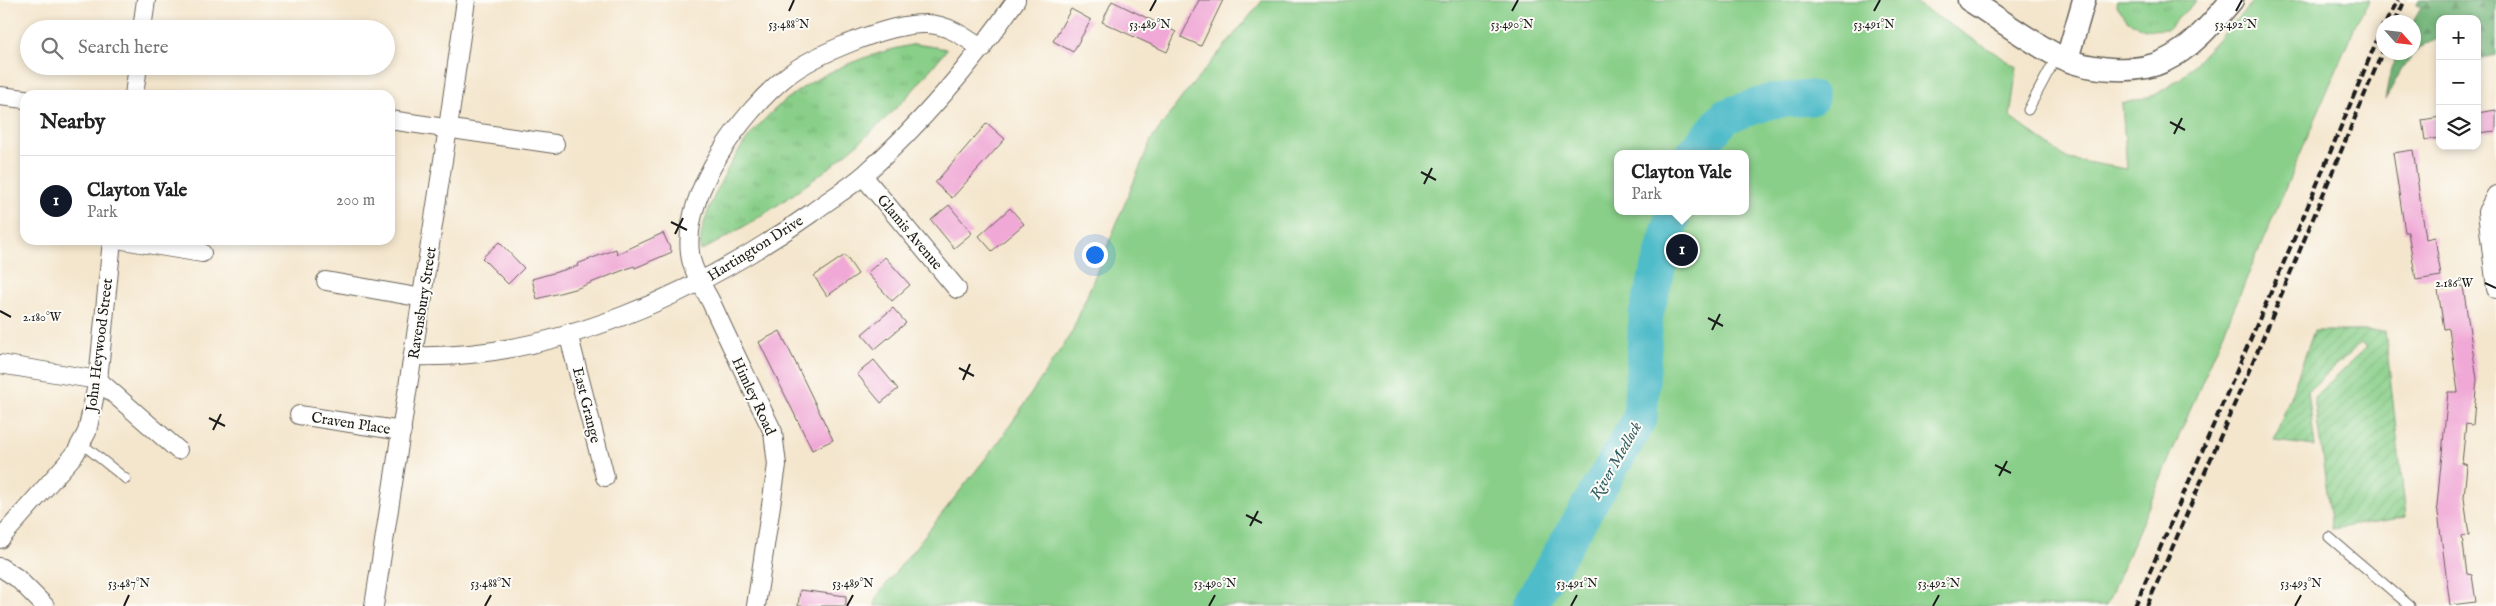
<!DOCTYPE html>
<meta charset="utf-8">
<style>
:root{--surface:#fff;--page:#f2f2f2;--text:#222;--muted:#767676;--line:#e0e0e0;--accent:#111827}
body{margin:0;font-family:"IM FELL English",serif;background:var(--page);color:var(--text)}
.controls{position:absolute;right:15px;top:15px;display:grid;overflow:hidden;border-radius:10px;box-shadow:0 2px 8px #0003}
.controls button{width:45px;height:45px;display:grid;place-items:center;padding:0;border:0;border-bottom:1px solid var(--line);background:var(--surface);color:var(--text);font:25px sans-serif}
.compass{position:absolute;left:2376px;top:15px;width:45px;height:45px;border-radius:50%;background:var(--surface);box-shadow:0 2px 8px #0003;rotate:117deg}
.you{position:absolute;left:1094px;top:254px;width:18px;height:18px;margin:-12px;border:4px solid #fff;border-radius:50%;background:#1a73e8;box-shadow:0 0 0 8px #1a73e833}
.badge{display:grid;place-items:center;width:32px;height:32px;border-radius:50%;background:var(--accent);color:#fff;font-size:16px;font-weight:700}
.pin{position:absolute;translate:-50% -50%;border:2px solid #fff;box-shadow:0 1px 5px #0006}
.popup{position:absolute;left:1614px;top:150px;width:135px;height:65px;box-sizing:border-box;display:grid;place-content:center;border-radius:10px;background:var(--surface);filter:drop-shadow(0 1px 4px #0005);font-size:16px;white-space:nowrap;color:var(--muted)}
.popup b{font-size:19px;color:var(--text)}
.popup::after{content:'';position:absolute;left:50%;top:100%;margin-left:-10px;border:10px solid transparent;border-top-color:var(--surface)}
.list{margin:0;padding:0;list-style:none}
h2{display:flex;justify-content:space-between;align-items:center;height:65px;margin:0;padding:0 20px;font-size:21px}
h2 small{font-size:16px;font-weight:400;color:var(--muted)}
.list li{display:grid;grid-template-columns:32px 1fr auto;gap:15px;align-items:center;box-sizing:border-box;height:90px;padding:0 20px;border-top:1px solid var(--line)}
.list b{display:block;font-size:19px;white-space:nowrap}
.list p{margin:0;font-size:16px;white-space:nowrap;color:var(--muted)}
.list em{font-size:16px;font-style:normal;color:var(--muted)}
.icon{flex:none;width:28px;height:28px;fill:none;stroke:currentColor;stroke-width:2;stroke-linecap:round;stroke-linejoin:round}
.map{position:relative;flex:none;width:2496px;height:606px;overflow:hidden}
.search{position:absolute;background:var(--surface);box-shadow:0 2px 8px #0003;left:20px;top:20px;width:375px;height:55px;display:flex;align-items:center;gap:12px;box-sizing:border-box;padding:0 18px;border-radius:28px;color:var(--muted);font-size:19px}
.panel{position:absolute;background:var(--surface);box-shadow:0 2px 8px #0003;left:20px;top:90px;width:375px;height:155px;border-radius:15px}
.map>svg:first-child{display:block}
.grass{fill:url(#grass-tufts);stroke:#527652}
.forest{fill:url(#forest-firs);stroke:#456748}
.park{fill:#89cf89;stroke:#527652;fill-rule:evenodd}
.garden{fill:url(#garden-furrows);stroke:#527652}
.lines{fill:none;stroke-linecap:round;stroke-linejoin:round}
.river{stroke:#4fbcc9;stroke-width:35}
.building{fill:#f0a8d6}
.service-casing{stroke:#68635a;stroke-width:11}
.minor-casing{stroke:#68635a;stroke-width:20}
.tertiary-casing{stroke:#68635a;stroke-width:25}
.service{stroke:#fff;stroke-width:9}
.minor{stroke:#fff;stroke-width:18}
.tertiary{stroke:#fff;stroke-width:22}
.rail{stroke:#1c1c1c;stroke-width:4;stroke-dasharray:8 4;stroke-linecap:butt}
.ticks{fill:none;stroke:#1c1c1c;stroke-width:2}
.labels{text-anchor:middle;stroke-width:4;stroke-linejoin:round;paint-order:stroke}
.street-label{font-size:15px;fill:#1c1c1c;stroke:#fdfcf7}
.water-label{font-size:16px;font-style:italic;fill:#305c61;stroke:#fdfcf7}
.ticks-label{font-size:12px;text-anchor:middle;fill:#1c1c1c;stroke:#fdfcf7;stroke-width:4;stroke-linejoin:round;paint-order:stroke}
</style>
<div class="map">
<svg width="2496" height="606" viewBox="0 0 2496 606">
<defs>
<pattern id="grass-tufts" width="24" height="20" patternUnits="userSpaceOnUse" patternTransform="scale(1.25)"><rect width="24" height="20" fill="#89cf89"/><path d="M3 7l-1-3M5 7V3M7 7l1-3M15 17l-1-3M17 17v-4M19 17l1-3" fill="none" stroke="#76b176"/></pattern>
<pattern id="forest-firs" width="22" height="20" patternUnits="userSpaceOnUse" patternTransform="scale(1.25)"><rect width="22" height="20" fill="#6eb275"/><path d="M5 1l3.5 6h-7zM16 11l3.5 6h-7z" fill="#5a905f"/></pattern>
<pattern id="garden-furrows" width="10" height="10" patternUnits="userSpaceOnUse" patternTransform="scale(1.25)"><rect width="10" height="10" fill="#89cf89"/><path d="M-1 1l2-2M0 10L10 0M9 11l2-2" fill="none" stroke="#76b176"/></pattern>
</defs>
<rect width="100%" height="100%" fill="#fdfcf7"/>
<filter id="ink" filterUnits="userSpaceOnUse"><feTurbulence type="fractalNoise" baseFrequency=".02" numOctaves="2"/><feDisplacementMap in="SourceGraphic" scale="10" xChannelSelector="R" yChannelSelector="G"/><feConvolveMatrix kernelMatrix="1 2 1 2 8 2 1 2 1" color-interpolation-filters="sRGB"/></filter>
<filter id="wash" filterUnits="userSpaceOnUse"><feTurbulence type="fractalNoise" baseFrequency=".0096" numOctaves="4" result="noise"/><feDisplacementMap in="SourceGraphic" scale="20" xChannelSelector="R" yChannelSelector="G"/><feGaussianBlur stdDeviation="1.12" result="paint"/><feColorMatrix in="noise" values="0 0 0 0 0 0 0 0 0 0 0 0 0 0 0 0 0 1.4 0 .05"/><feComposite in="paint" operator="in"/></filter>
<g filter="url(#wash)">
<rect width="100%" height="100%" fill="#f4e6cd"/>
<g class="grass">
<polygon points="2117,0 2197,0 2167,29 2152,30 2142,28 2127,20 2116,4"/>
<path d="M916 44 947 49C933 66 920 83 905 99 846 160 776 211 701 251 697 240 708 210 713 199 751 108 821 63 916 44Z"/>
</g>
<path class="forest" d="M2419 0H2496V55L2477 59V19H2440V38C2411 44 2398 77 2385 100L2391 68 2398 53 2414 52 2413 22 2421 8 2417 5Z"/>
<path class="park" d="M1263 0H1911L2017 67 2010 117 2068 159 2127 169 2122 104 2155 95 2180 79 2255 0H2370L2358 19 2106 606H875L876 597 1001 439 1072 332 1151 140 1183 96ZM1618 154H1746V211H1618Z"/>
<polygon class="garden" points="2314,331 2385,331 2406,517 2332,529 2314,397 2367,347 2361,343 2308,391 2315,446 2274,441"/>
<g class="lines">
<g class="river">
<polyline points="1693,154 1726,116 1772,101 1811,98"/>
<polyline points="1529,606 1640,419 1646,314 1674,211"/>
</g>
</g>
<g id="blocks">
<g class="building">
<polygon points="1199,0 1223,0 1201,46 1181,37"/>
<polygon points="1112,1 1176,32 1167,52 1102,22"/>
<polygon points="1071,9 1091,20 1073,52 1053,41"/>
<polygon points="2496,110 2496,131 2477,133 2477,113"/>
<polygon points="2440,117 2440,138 2425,140 2422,120"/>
<polygon points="987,123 1005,139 952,198 935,183"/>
<polygon points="2413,150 2426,239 2435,237 2441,276 2416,280 2408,232 2405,232 2393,153"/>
<polygon points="949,205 972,233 954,248 931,220"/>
<polygon points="1010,208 1024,224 992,251 979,236"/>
<polygon points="663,233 672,252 635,268 634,266 578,288 537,299 532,279 578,266 577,264 616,249 617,254"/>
<polygon points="499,242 524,268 508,284 482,258"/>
<polygon points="845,255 858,274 827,296 814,276"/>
<polygon points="885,257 910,285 892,301 867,273"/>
<polygon points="2463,286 2477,379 2473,425 2466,424 2462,463 2467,465 2464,498 2469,535 2462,536 2467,574 2472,575 2476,602 2450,605 2437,505 2448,392 2458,392 2449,328 2444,329 2438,290"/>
<polygon points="893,308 906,323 875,349 862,334"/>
<polygon points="780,331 833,440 812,450 759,342"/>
<polygon points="874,360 898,389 881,403 857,374"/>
<polygon points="800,590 846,596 846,606 798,606"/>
</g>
</g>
</g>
<g filter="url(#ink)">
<use href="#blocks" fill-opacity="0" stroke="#68635a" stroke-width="1"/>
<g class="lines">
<g class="service-casing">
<g id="service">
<polyline points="2028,110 2057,56"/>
<polyline points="81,443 126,479"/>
<polyline points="2329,537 2410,606"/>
</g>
</g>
<g class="minor-casing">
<g id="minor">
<polyline points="142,29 146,0"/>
<polyline points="134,95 138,66"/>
<polyline points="0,96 25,99"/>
<polyline points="390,120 555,144"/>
<polyline points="863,176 957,289"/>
<polyline points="2496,195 2487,212 2496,289"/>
<polyline points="123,240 202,253"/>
<polyline points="326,281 423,298"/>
<polyline points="568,333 605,477"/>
<path d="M414 356C554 360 701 292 813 212 830 199 849 188 865 174 923 122 972 64 1016 0"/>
<polyline points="0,364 98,380 178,450"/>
<polyline points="299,415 402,431"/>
<polyline points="0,539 75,454 87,432 98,380 112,240"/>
<polyline points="0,567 17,578 45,606"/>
<polyline points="374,606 448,128 466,0"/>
<path d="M756 606 777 465 773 432C752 389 731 346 711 302 704 288 691 269 690 253 683 192 742 112 787 76 815 54 888 24 924 24 946 23 965 37 982 49"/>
</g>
</g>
<g class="tertiary-casing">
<g id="tertiary">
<path d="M1969 0C1998 18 2026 39 2056 55 2084 70 2136 75 2164 61 2192 48 2212 23 2232 0"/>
<polyline points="2067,59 2084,0"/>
</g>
</g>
<use href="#service" class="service"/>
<use href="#minor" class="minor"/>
<use href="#tertiary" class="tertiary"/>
<g class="rail">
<polyline points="2386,22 2398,0"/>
<polyline points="2395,22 2405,0"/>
<polyline points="2135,606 2300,225 2384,23"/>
<polyline points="2147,606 2267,329 2384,48"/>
</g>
</g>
</g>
<path class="ticks" d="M789 11 794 0M1150 11 1156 0M1512 11 1518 0M1874 11 1880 0M2236 11 2242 0M2170 122 2185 130M2174 134 2182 118M1421 172 1436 180M1424 184 1432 168M671 222 687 230M675 234 683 218M2485 283 2496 288M0 311 11 317M1708 318 1723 326M1712 330 1720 314M959 368 974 376M963 380 970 364M209 418 225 426M213 430 221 414M1995 465 2011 473M1999 476 2007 461M1246 515 1262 523M1250 526 1258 511M124 606 129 595M485 606 491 595M847 606 853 595M1209 606 1215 595M1571 606 1577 595M1933 606 1939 595M2295 606 2301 595"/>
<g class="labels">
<g class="street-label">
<text transform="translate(910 232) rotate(50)" y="5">Glamis Avenue</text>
<text transform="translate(755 248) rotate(-32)" y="5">Hartington Drive</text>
<text transform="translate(422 303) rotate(-81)" y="5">Ravensbury Street</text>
<text transform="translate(99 345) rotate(-83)" y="5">John Heywood Street</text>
<text transform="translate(754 396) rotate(65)" y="5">Himley Road</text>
<text transform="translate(587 405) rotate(76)" y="5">East Grange</text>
<text transform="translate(351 423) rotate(9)" y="5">Craven Place</text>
</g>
<g class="water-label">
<text transform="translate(1615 460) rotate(-60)" y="6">River Medlock</text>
</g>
</g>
<g class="ticks-label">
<text x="789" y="28">53.488°N</text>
<text x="1150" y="28">53.489°N</text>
<text x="1512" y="28">53.490°N</text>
<text x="1874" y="28">53.491°N</text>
<text x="2236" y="28">53.492°N</text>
<text x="2454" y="287">2.186°W</text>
<text x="42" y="321">2.180°W</text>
<text x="129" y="587">53.487°N</text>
<text x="491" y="587">53.488°N</text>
<text x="853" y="587">53.489°N</text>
<text x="1215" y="587">53.490°N</text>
<text x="1577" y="587">53.491°N</text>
<text x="1939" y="587">53.492°N</text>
<text x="2301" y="587">53.493°N</text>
</g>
</svg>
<div class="controls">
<button>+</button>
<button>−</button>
<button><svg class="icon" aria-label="layers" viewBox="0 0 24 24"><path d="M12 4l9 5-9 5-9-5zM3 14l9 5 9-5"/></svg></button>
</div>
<svg class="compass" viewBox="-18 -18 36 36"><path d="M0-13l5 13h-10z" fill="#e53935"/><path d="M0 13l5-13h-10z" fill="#767676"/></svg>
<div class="you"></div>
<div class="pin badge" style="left:1682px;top:250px">1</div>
<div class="popup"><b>Clayton Vale</b>Park</div>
<div class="search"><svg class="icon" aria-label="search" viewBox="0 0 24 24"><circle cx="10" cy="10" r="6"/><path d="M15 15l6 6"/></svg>Search here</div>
<section class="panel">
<h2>Nearby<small></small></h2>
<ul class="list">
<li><span class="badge">1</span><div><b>Clayton Vale</b><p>Park</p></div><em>200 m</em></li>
</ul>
</section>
</div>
